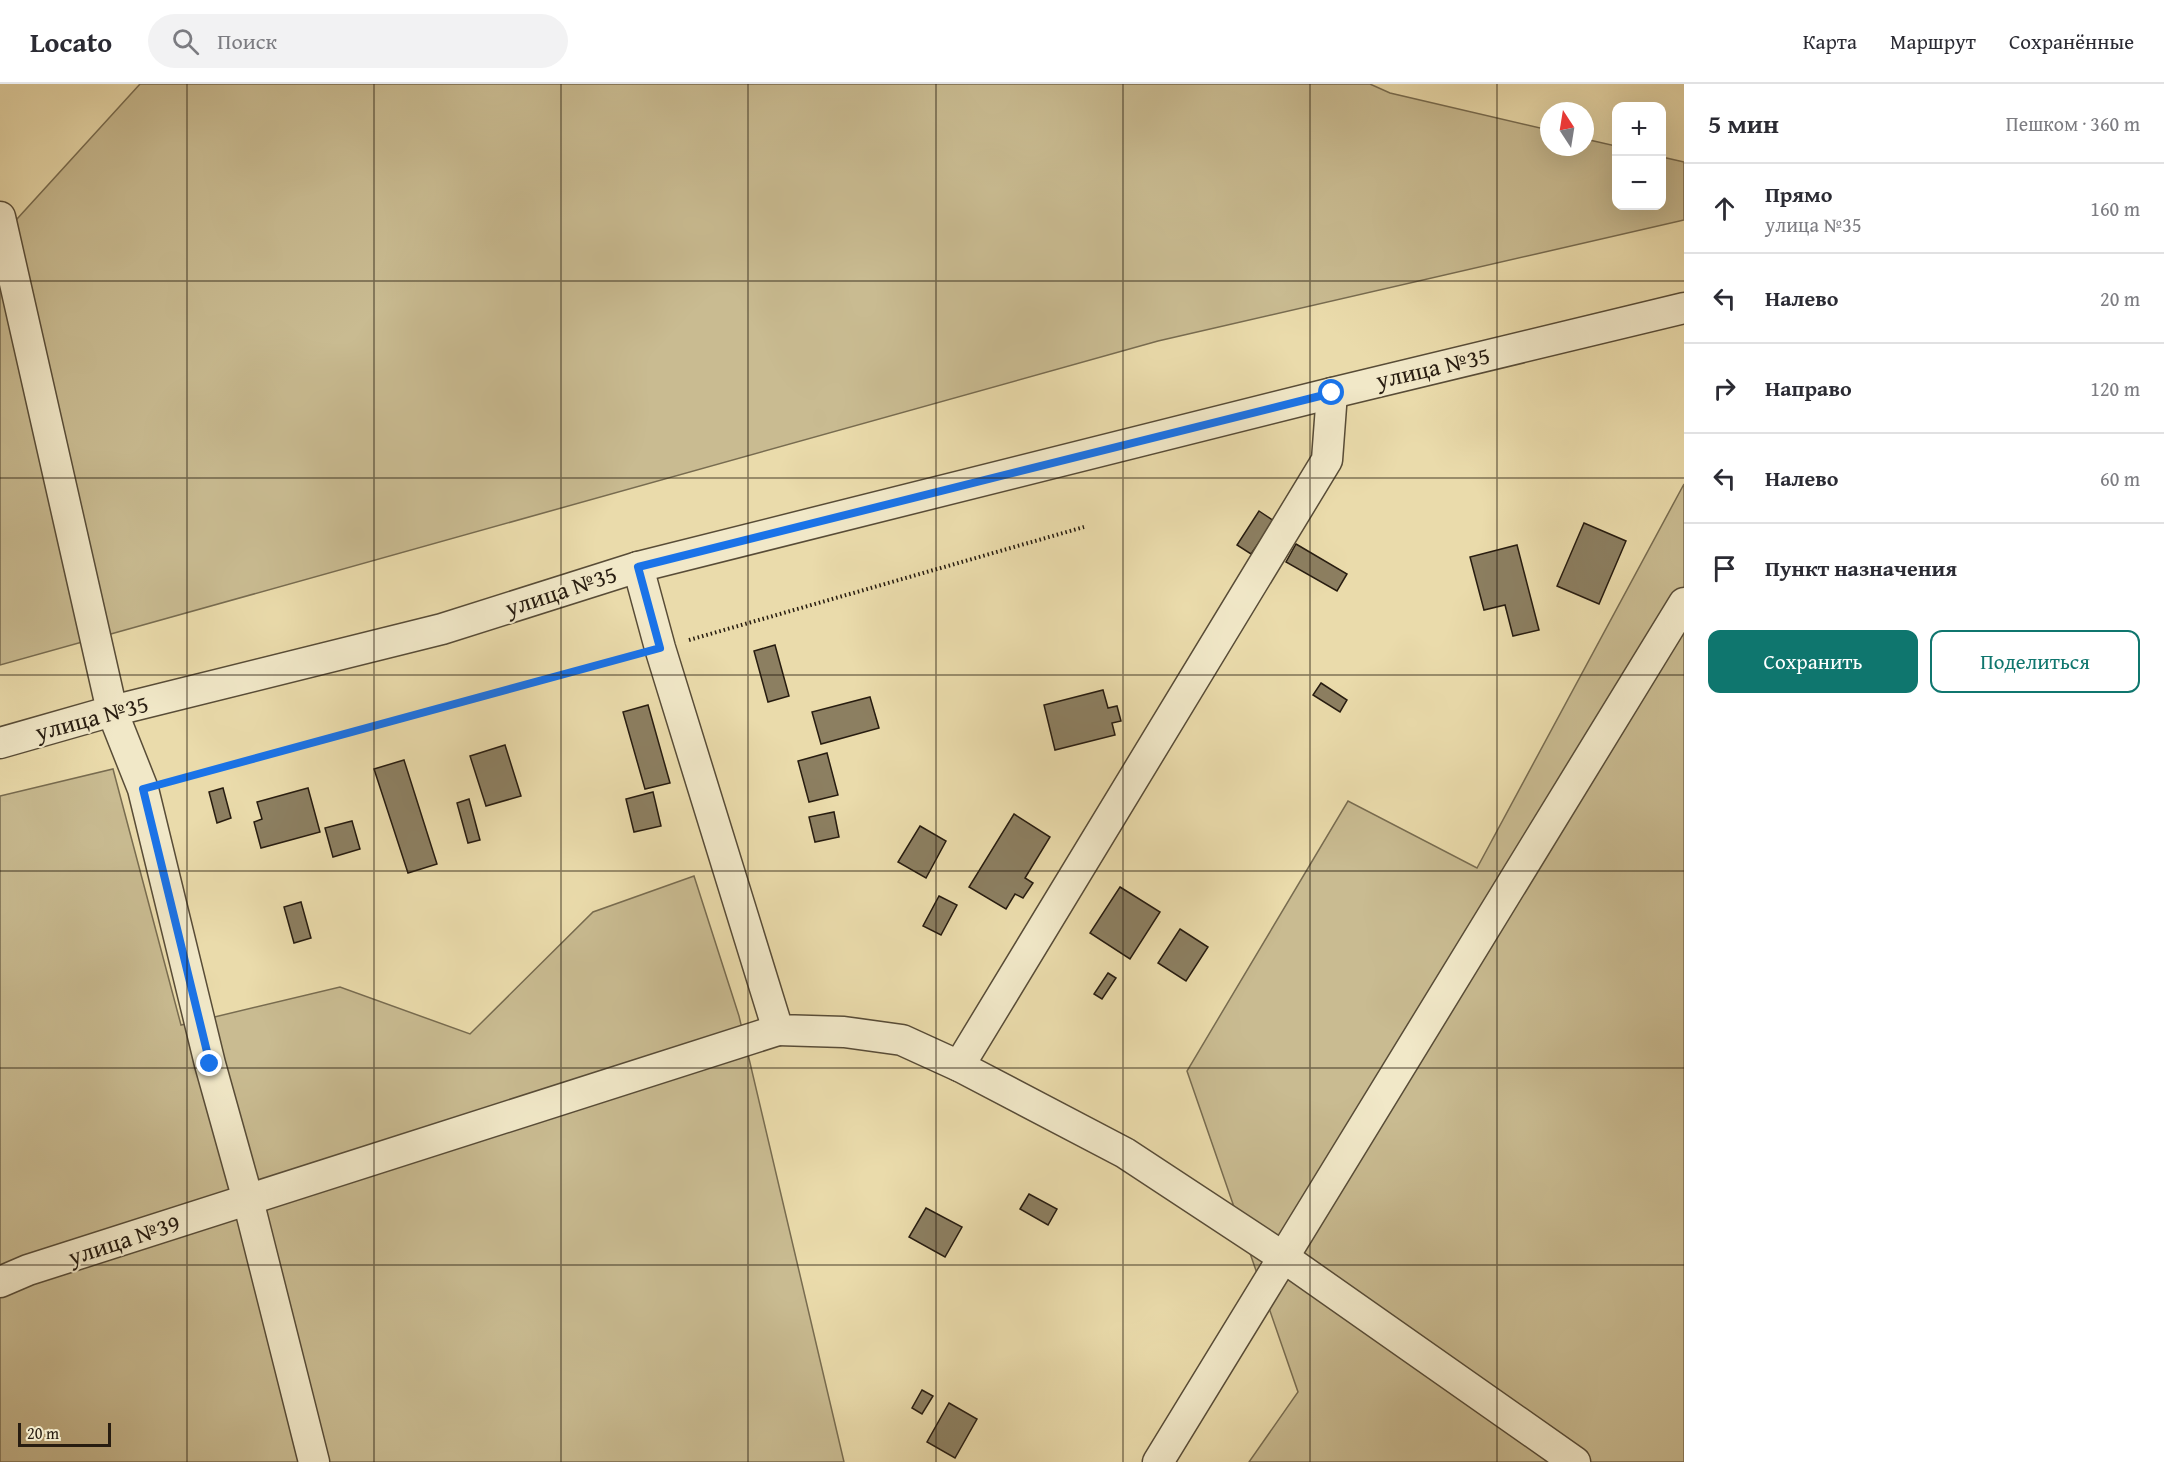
<!DOCTYPE html>
<html lang="ru">
<meta charset="utf-8">
<style>
:root{--surface:#fff;--page:#f2f2f3;--text:#2b2b33;--muted:#7c7c81;--line:#e1e1e2;--accent:#0f766e}
body{margin:0;font-family:"Gentium Book Plus",serif;background:var(--page);color:var(--text)}
.controls{position:absolute;right:18px;top:18px;display:grid;overflow:hidden;border-radius:12px;box-shadow:0 6px 24px #0002}
.controls button{width:54px;height:54px;display:grid;place-items:center;padding:0;border:0;border-bottom:2px solid var(--line);background:var(--surface);color:var(--text);font:30px sans-serif}
.compass{position:absolute;left:1540px;top:18px;width:54px;height:54px;border-radius:50%;background:var(--surface);box-shadow:0 6px 24px #0002;rotate:348deg}
.scale{position:absolute;left:18px;bottom:15px;width:93px;box-sizing:border-box;padding-left:6px;border:3px solid #271c10;border-top:0;font-size:16px;line-height:21px;white-space:nowrap;color:#271c10;-webkit-text-stroke:4px #f1e8c8;paint-order:stroke}
.stop{position:absolute;width:18px;height:18px;margin:-14px;border:4px solid #1a73e8;border-radius:50%;background:#fff}
.stop.end{background:#1a73e8;border-color:#fff;box-shadow:0 2px 6px #0008}
.list{margin:0;padding:0;list-style:none}
h2{display:flex;justify-content:space-between;align-items:center;height:78px;margin:0;padding:0 24px;font-size:26px}
h2 small{font-size:20px;font-weight:400;color:var(--muted)}
.list li{display:grid;grid-template-columns:39px 1fr auto;gap:18px;align-items:center;box-sizing:border-box;height:90px;padding:0 24px;border-top:2px solid var(--line)}
.list b{display:block;font-size:22px;white-space:nowrap}
.list p{margin:0;font-size:20px;white-space:nowrap;color:var(--muted)}
.list em{font-size:20px;font-style:normal;color:var(--muted)}
.actions{display:flex;gap:12px;padding:18px 24px}
.actions a{flex:1;padding:14px 0;border:2px solid var(--accent);border-radius:12px;text-align:center;font-size:21px;color:var(--accent)}
.actions .main{background:var(--accent);color:#fff}
.icon{flex:none;width:33px;height:33px;fill:none;stroke:currentColor;stroke-width:2;stroke-linecap:round;stroke-linejoin:round}
.map{position:relative;flex:none;width:1684px;height:1378px;overflow:hidden}
header{display:flex;align-items:center;gap:36px;box-sizing:border-box;height:84px;padding:0 30px;background:var(--surface);border-bottom:2px solid var(--line)}
header strong{font-size:28px}
nav{display:flex;gap:33px;margin-inline-start:auto;font-size:21px}
.search{width:420px;height:54px;background:var(--page);display:flex;align-items:center;gap:15px;box-sizing:border-box;padding:0 21px;border-radius:33px;color:var(--muted);font-size:22px}
main{display:flex}
aside{flex:1;background:var(--surface)}
.map>svg:first-child{display:block}
.green{fill:#c9bb91;stroke:#786c50;stroke-width:1.5}
.building{fill:#8c7f61;stroke:#271c10;stroke-width:1.5}
.lines{fill:none;stroke-linecap:round;stroke-linejoin:round}
.minor-casing{stroke:#584c37;stroke-width:33}
.path{stroke:#271c10;stroke-width:4;stroke-dasharray:1.5 3;stroke-linecap:butt}
.minor{stroke:#f1e8c8;stroke-width:30}
.route{stroke:#1a73e8;stroke-width:8}
.grid{fill:none;stroke:#271c10;stroke-width:1.5;stroke-opacity:0.55}
.labels{text-anchor:middle;stroke-width:4.5;stroke-linejoin:round;paint-order:stroke}
.street-label{font-size:24px;fill:#271c10;stroke:#f1e8c8}
</style>
<header>
<strong>Locato</strong>
<div class="search"><svg class="icon" aria-label="search" viewBox="0 0 24 24"><circle cx="10" cy="10" r="6"/><path d="M15 15l6 6"/></svg>Поиск</div>
<nav><a>Карта</a><a>Маршрут</a><a>Сохранённые</a></nav>
</header>
<main>
<div class="map">
<svg width="1684" height="1378" viewBox="0 0 1684 1378">
<rect width="100%" height="100%" fill="#eadbab"/>
<filter id="stains"><feTurbulence type="fractalNoise" baseFrequency=".00333" numOctaves="4"/><feColorMatrix values="0 0 0 0 .2 0 0 0 0 .09 0 0 0 0 .02 0 0 0 .5 -.17"/></filter>
<radialGradient id="worn" r=".72"><stop offset=".6" stop-color="#630" stop-opacity="0"/><stop offset="1" stop-color="#630" stop-opacity=".3"/></radialGradient>
<g class="green">
<polygon points="140,0 1370,0 1390,9 1549,46 1549,63 1585,63 1585,55 1616,62 1616,122 1662,122 1662,73 1684,78 1684,136 1158,257 0,581 0,144 6,147"/>
<polygon points="1684,400 1684,1378 1249,1378 1298,1308 1187,987 1348,717 1477,784"/>
<polygon points="113,685 181,941 340,903 470,950 593,828 694,792 739,932 844,1378 0,1378 0,712"/>
</g>
<g class="building">
<polygon points="1259,427 1274,437 1251,470 1237,461"/>
<polygon points="1584,439 1626,457 1599,520 1557,502"/>
<polygon points="1296,460 1347,490 1337,507 1286,478"/>
<polygon points="1517,461 1539,546 1513,552 1505,521 1484,526 1470,473"/>
<polygon points="775,561 789,612 768,618 754,567"/>
<polygon points="1321,599 1347,616 1340,628 1313,611"/>
<polygon points="1103,606 1108,624 1117,622 1121,637 1112,639 1115,651 1055,666 1044,621"/>
<polygon points="870,613 879,644 821,660 812,628"/>
<polygon points="648,621 670,699 645,705 623,628"/>
<polygon points="505,661 521,712 486,722 470,672"/>
<polygon points="827,669 838,711 809,718 798,677"/>
<polygon points="404,676 437,780 408,789 374,685"/>
<polygon points="223,704 231,734 217,739 209,708"/>
<polygon points="308,704 320,748 261,764 254,738 262,735 257,718"/>
<polygon points="653,708 661,742 634,748 626,715"/>
<polygon points="469,715 480,756 468,759 457,719"/>
<polygon points="834,728 839,753 815,758 809,733"/>
<polygon points="1014,730 1050,753 1025,794 1033,799 1023,814 1015,810 1006,825 969,803"/>
<polygon points="352,737 360,765 333,773 325,744"/>
<polygon points="920,742 946,757 926,794 898,778"/>
<polygon points="1120,803 1160,828 1130,875 1090,849"/>
<polygon points="939,812 957,821 941,851 923,842"/>
<polygon points="301,818 311,854 294,859 284,823"/>
<polygon points="1180,845 1208,863 1186,897 1158,879"/>
<polygon points="1108,889 1116,894 1102,915 1094,910"/>
<polygon points="1029,1110 1057,1125 1048,1141 1020,1125"/>
<polygon points="926,1124 962,1143 945,1173 909,1153"/>
<polygon points="922,1306 933,1312 922,1330 912,1324"/>
<polygon points="949,1319 977,1335 955,1374 927,1358"/>
</g>
<g class="lines">
<g class="minor-casing">
<g id="minor">
<polyline points="0,133 112,627 143,705 210,980 248,1116 314,1378"/>
<polyline points="638,483 660,564 778,946 844,948 902,956 959,982 1125,1069 1283,1173 1575,1378"/>
<polyline points="0,659 112,627 442,545 638,483 1332,309 1684,224"/>
<polyline points="959,982 1327,376 1332,309"/>
<polyline points="0,1198 28,1186 778,946"/>
<polyline points="1158,1378 1684,519"/>
</g>
</g>
<g class="path">
<polyline points="689,556 1084,443"/>
<polyline points="171,697 630,572"/>
</g>
<use href="#minor" class="minor"/>
</g>
<g class="lines">
<polyline class="route" points="210,980 143,705 660,564 638,483 1332,309"/>
</g>
<path class="grid" d="M187 0V1378M374 0V1378M561 0V1378M748 0V1378M936 0V1378M1123 0V1378M1310 0V1378M1497 0V1378M0 197H1684M0 394H1684M0 591H1684M0 787H1684M0 984H1684M0 1181H1684"/>
<g class="labels">
<g class="street-label">
<text transform="translate(1433 284) rotate(-13)" y="8">улица №35</text>
<text transform="translate(561 507) rotate(-18)" y="8">улица №35</text>
<text transform="translate(92 634) rotate(-15)" y="8">улица №35</text>
<text transform="translate(124 1156) rotate(-18)" y="8">улица №39</text>
</g>
</g>
<rect width="100%" height="100%" filter="url(#stains)"/>
<rect width="100%" height="100%" fill="url(#worn)"/>
</svg>
<div class="controls">
<button>+</button>
<button>−</button>
</div>
<svg class="compass" viewBox="-18 -18 36 36"><path d="M0-13l5 13h-10z" fill="#e53935"/><path d="M0 13l5-13h-10z" fill="#7c7c81"/></svg>
<div class="scale">20 m</div>
<div class="stop" style="left:1332px;top:309px"></div>
<div class="stop end" style="left:210px;top:980px"></div>
</div>
<aside>
<h2>5 мин<small>Пешком · 360 m</small></h2>
<ul class="list">
<li><svg class="icon" aria-label="ahead" viewBox="0 0 24 24"><path d="M12 20V5M6 11l6-6 6 6"/></svg><div><b>Прямо</b><p>улица №35</p></div><em>160 m</em></li>
<li><svg class="icon" aria-label="left" viewBox="0 0 24 24"><path d="M17 20v-9H6M10 6l-5 5 5 5"/></svg><div><b>Налево</b></div><em>20 m</em></li>
<li><svg class="icon" aria-label="right" viewBox="0 0 24 24"><path d="M7 20v-9h11M14 6l5 5-5 5"/></svg><div><b>Направо</b></div><em>120 m</em></li>
<li><svg class="icon" aria-label="left" viewBox="0 0 24 24"><path d="M17 20v-9H6M10 6l-5 5 5 5"/></svg><div><b>Налево</b></div><em>60 m</em></li>
<li><svg class="icon" aria-label="arrive" viewBox="0 0 24 24"><path d="M6 21V4h12l-3 4 3 4H6"/></svg><div><b>Пункт назначения</b></div></li>
</ul>
<div class="actions"><a class="main">Сохранить</a><a>Поделиться</a></div>
</aside>
</main>
